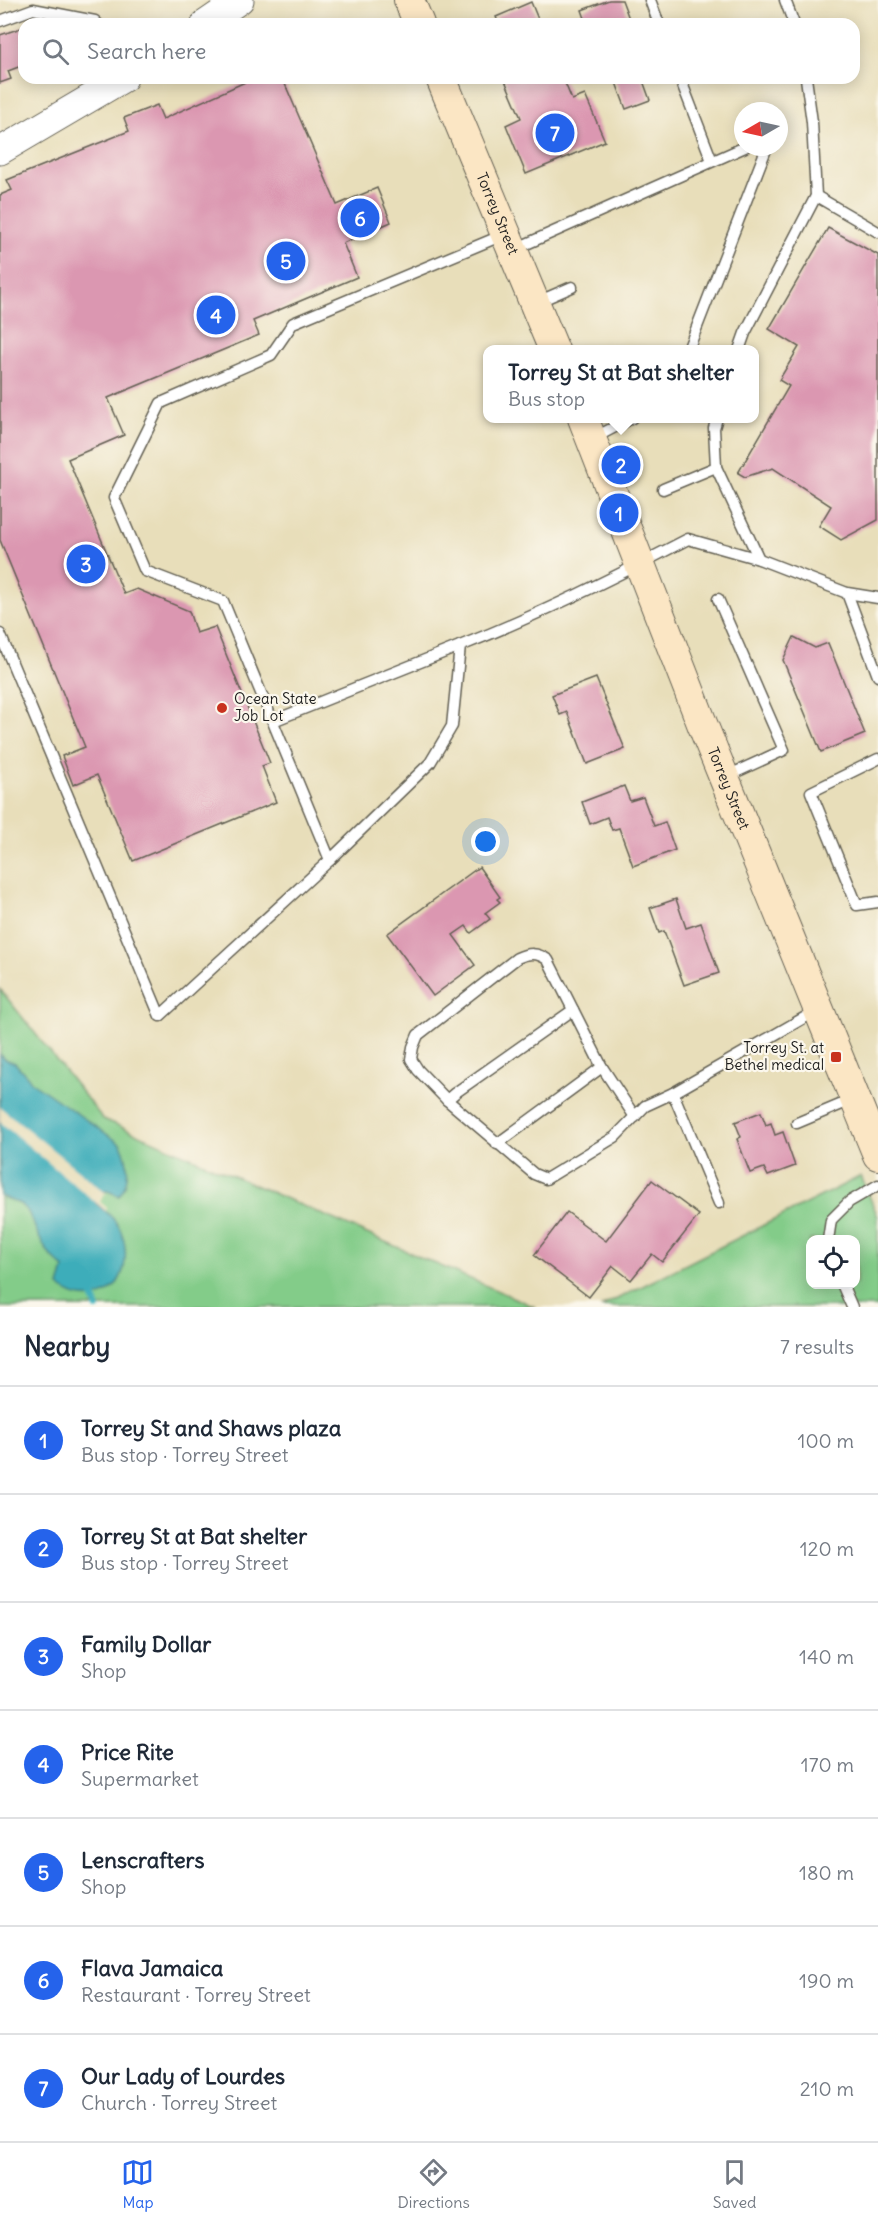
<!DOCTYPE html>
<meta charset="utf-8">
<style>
:root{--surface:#fff;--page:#f6f6f7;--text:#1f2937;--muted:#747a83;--line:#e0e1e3;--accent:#2563eb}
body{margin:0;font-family:Delius,sans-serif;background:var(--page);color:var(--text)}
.controls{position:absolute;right:18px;bottom:18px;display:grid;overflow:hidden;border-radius:12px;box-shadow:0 3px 15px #0003}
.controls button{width:54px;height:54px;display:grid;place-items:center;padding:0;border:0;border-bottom:2px solid var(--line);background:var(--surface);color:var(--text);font:30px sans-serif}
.compass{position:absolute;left:734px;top:102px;width:54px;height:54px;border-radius:50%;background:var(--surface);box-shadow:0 3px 15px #0003;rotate:261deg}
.you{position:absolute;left:486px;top:842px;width:21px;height:21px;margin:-15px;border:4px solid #fff;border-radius:50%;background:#1a73e8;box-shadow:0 0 0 9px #1a73e833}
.badge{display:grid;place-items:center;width:39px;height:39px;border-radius:50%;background:var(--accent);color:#fff;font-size:20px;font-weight:700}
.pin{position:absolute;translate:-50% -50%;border:3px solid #fff;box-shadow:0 2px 6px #0006}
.popup{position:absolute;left:483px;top:345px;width:276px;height:78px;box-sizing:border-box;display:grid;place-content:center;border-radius:12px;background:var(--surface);filter:drop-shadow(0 2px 4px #0005);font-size:20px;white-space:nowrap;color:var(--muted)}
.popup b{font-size:22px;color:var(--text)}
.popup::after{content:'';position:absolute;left:50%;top:100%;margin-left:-12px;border:12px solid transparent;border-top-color:var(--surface)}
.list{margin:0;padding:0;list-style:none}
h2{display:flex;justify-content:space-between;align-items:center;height:78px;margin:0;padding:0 24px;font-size:26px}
h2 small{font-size:20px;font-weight:400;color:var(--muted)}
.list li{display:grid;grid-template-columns:39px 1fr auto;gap:18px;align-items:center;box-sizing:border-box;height:108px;padding:0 24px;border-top:2px solid var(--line)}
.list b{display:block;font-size:22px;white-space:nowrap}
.list p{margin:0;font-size:20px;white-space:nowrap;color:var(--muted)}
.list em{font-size:20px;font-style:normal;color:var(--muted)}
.icon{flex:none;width:33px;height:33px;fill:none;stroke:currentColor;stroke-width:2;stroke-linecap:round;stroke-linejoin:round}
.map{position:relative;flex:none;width:878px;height:1307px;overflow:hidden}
.search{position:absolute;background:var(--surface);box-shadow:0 3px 15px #0003;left:18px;right:18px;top:18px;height:66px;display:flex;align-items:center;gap:15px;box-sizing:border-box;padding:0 21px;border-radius:18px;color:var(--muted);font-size:22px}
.sheet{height:834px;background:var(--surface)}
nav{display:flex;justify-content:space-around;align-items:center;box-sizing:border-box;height:84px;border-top:2px solid var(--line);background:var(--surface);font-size:16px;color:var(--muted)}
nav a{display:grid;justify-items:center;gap:3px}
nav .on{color:var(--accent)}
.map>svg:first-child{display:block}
.green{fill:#83cc89;stroke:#507452;stroke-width:1.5;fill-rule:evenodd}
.water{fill:#3eadba;stroke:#2d646b;stroke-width:1.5}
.pier{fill:#e8deba}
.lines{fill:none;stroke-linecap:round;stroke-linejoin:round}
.stream{stroke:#3eadba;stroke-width:7}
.building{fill:#db97b1}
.service-casing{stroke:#636053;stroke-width:13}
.tertiary-casing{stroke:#636053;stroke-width:29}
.secondary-casing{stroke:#636053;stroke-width:32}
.service{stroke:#fff;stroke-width:10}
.tertiary{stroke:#fff;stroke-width:27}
.secondary{stroke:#fbe6c4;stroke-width:30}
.poi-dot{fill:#c8321e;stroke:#fbf7ec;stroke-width:2}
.labels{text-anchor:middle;stroke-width:4.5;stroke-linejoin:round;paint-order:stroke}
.street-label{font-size:15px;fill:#1c1c1c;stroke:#fbf7ec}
.poi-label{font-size:15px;fill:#1c1c1c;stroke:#fbf7ec;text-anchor:start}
</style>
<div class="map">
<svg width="878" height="1307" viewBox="0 0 878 1307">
<rect width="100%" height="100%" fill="#fbf7ec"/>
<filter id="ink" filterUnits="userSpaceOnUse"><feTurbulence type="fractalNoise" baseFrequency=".0167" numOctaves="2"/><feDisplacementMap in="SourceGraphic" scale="12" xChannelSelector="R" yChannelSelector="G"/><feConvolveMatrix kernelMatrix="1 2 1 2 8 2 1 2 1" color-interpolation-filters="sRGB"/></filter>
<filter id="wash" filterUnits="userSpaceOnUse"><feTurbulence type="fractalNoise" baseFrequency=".008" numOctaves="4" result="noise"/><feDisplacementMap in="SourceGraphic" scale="24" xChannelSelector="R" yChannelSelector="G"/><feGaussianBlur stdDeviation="1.35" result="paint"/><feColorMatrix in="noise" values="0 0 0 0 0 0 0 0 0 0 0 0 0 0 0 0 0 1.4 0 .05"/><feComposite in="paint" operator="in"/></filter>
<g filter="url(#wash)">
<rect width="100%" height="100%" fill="#e8deba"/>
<g class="green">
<polygon points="0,989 103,1119 535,1307 0,1307"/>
<path d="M861 1176 878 1217V1307H601ZM810 1240H856V1284H810Z"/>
</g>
<path class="water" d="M0 1054 5 1059 15 1063 33 1083 121 1144C129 1161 131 1181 119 1196L108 1191 102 1192 96 1203C104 1210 114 1217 119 1227 135 1259 121 1307 76 1296 70 1293 64 1291 59 1287L64 1268 50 1255 41 1241 28 1212 20 1204 0 1196Z"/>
<polygon class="pier" points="0,1107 107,1194 104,1194 100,1202 107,1208 106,1211 0,1122"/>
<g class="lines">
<polyline class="stream" points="91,1293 97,1307"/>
</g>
<g id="blocks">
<g class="building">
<polygon points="609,0 622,0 631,24 587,24 582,10"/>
<polygon points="531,2 540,24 499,24 496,17"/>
<polygon points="24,27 24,65 8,71 11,79 0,83 0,35"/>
<polygon points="254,78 288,78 285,84 337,205 377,188 391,222 343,243 357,277 253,321 259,335 108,398 124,435 68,459 124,594 137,589 189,611 196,633 215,627 270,763 262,766 276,802 133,861 97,775 73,785 62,756 85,747 0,540 0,195 12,190 7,180 129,131 124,118 157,105 163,119"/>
<polygon points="504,78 563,78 572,100 585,95 605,141 526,174 506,125 521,118"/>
<polygon points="621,78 642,78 650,100 626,109 615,80"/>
<polygon points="828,228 878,255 878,520 841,540 819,526 831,506 773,468 745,477 738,473 789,386 779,380 799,347 769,329"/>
<polygon points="794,637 815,648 828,643 865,734 821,752 783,660"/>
<polygon points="596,678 625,749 587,764 567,712 560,715 552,695"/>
<polygon points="624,786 630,801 643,797 654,826 665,822 675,850 633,866 619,828 612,830 607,817 590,824 582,802"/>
<polygon points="479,867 500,897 497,899 500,902 485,913 490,919 471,933 466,926 453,935 475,965 433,996 387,934"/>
<polygon points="676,899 686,928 701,923 719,973 684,985 664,931 659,933 650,908"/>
<polygon points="761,1112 766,1125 771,1123 775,1135 783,1132 795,1166 768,1176 764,1168 750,1173 737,1139 741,1137 735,1122"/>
<polygon points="652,1180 699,1215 662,1262 652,1254 631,1280 613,1266 589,1297 534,1255 567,1212 606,1241"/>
</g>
</g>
</g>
<g filter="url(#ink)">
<use href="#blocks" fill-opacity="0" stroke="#636053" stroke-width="1.5"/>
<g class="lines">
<g class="service-casing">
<g id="service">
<polyline points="650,0 659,24"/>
<polyline points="785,0 794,24"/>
<polyline points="0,21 33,9 95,21 98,24"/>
<polyline points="680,78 712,161"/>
<polyline points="816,196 878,232"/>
<path d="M503 235 293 323 271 355 161 403 114 498 145 571 223 601 330 860 430 763 452 726 460 646C539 615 613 578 688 539L759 559 847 593 878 598"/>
<polyline points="515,249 745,147"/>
<polyline points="535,303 572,287"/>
<polyline points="688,350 767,147"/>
<polyline points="739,350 745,333 816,196 812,122 806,78"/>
<polyline points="717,418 714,428 716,467 759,559"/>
<polyline points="592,439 632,418"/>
<polyline points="663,489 716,467"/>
<polyline points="847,593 878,676"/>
<polyline points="718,599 784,750 725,777"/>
<polyline points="0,634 160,1016 330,860"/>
<polyline points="273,721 460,646"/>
<polyline points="878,759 811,792 857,905 878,902"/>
<polyline points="673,1093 719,1203"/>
<polyline points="447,1100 455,1093 573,1010"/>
<path d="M635 1117 602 1067 548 960C537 952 529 953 517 958L418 1035 413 1047 411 1059 418 1070 447 1100 534 1174 546 1179 615 1137 645 1106 673 1093 816 1011"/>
<polyline points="797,1123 854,1099"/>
<polyline points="497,1144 602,1067"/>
<polyline points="828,1240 831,1220 849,1202 878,1185"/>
<polyline points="842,1284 852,1307"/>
</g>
</g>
<g class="tertiary-casing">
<g id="tertiary">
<polyline points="205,24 240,0"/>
<polyline points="0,151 124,78"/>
</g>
</g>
<g class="secondary-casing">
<g id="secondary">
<polyline points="409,0 419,24"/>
<path id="s1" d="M441 78 554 350"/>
<path id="s2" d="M583 418 703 726 878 1155"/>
</g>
</g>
<use href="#service" class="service"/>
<use href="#tertiary" class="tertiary"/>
<use href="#secondary" class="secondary"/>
</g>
</g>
<g class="poi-dot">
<circle cx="222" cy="708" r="6"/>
<rect x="830" y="1051" width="12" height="12" rx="3"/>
</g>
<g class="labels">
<g class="street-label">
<text dy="5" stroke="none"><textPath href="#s1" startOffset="147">Torrey Street</textPath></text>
<text dy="5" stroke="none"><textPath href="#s2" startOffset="398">Torrey Street</textPath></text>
</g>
<g class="poi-label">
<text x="234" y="704">Ocean State<tspan x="234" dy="17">Job Lot</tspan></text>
<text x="824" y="1053" text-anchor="end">Torrey St. at<tspan x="824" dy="17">Bethel medical</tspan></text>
</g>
</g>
</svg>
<div class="controls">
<button><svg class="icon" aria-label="locate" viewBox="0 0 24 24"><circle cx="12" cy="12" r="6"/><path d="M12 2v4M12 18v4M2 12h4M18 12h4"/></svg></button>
</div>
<svg class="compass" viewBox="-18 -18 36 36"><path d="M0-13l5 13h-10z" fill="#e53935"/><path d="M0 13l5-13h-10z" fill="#747a83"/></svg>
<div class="you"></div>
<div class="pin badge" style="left:619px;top:513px">1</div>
<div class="pin badge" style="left:621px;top:465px">2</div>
<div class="popup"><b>Torrey St at Bat shelter</b>Bus stop</div>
<div class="pin badge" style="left:86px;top:564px">3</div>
<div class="pin badge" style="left:216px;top:315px">4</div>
<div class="pin badge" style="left:286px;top:261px">5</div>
<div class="pin badge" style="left:360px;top:218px">6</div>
<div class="pin badge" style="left:555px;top:133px">7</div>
<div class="search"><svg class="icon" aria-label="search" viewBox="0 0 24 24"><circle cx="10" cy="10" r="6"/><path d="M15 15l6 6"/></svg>Search here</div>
</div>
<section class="sheet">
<h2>Nearby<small>7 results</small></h2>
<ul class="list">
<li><span class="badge">1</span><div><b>Torrey St and Shaws plaza</b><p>Bus stop · Torrey Street</p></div><em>100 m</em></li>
<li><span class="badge">2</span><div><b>Torrey St at Bat shelter</b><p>Bus stop · Torrey Street</p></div><em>120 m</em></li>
<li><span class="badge">3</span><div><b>Family Dollar</b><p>Shop</p></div><em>140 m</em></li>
<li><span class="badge">4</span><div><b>Price Rite</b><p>Supermarket</p></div><em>170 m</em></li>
<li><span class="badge">5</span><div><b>Lenscrafters</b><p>Shop</p></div><em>180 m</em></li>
<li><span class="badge">6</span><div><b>Flava Jamaica</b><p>Restaurant · Torrey Street</p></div><em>190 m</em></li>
<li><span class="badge">7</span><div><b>Our Lady of Lourdes</b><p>Church · Torrey Street</p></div><em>210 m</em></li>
</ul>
</section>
<nav>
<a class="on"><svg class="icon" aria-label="map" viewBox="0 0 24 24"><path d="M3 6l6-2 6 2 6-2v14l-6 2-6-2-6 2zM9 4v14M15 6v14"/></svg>Map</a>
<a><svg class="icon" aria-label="directions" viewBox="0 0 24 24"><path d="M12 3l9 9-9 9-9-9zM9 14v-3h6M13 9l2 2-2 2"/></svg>Directions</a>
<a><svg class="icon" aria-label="saved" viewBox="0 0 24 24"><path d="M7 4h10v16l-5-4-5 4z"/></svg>Saved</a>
</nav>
